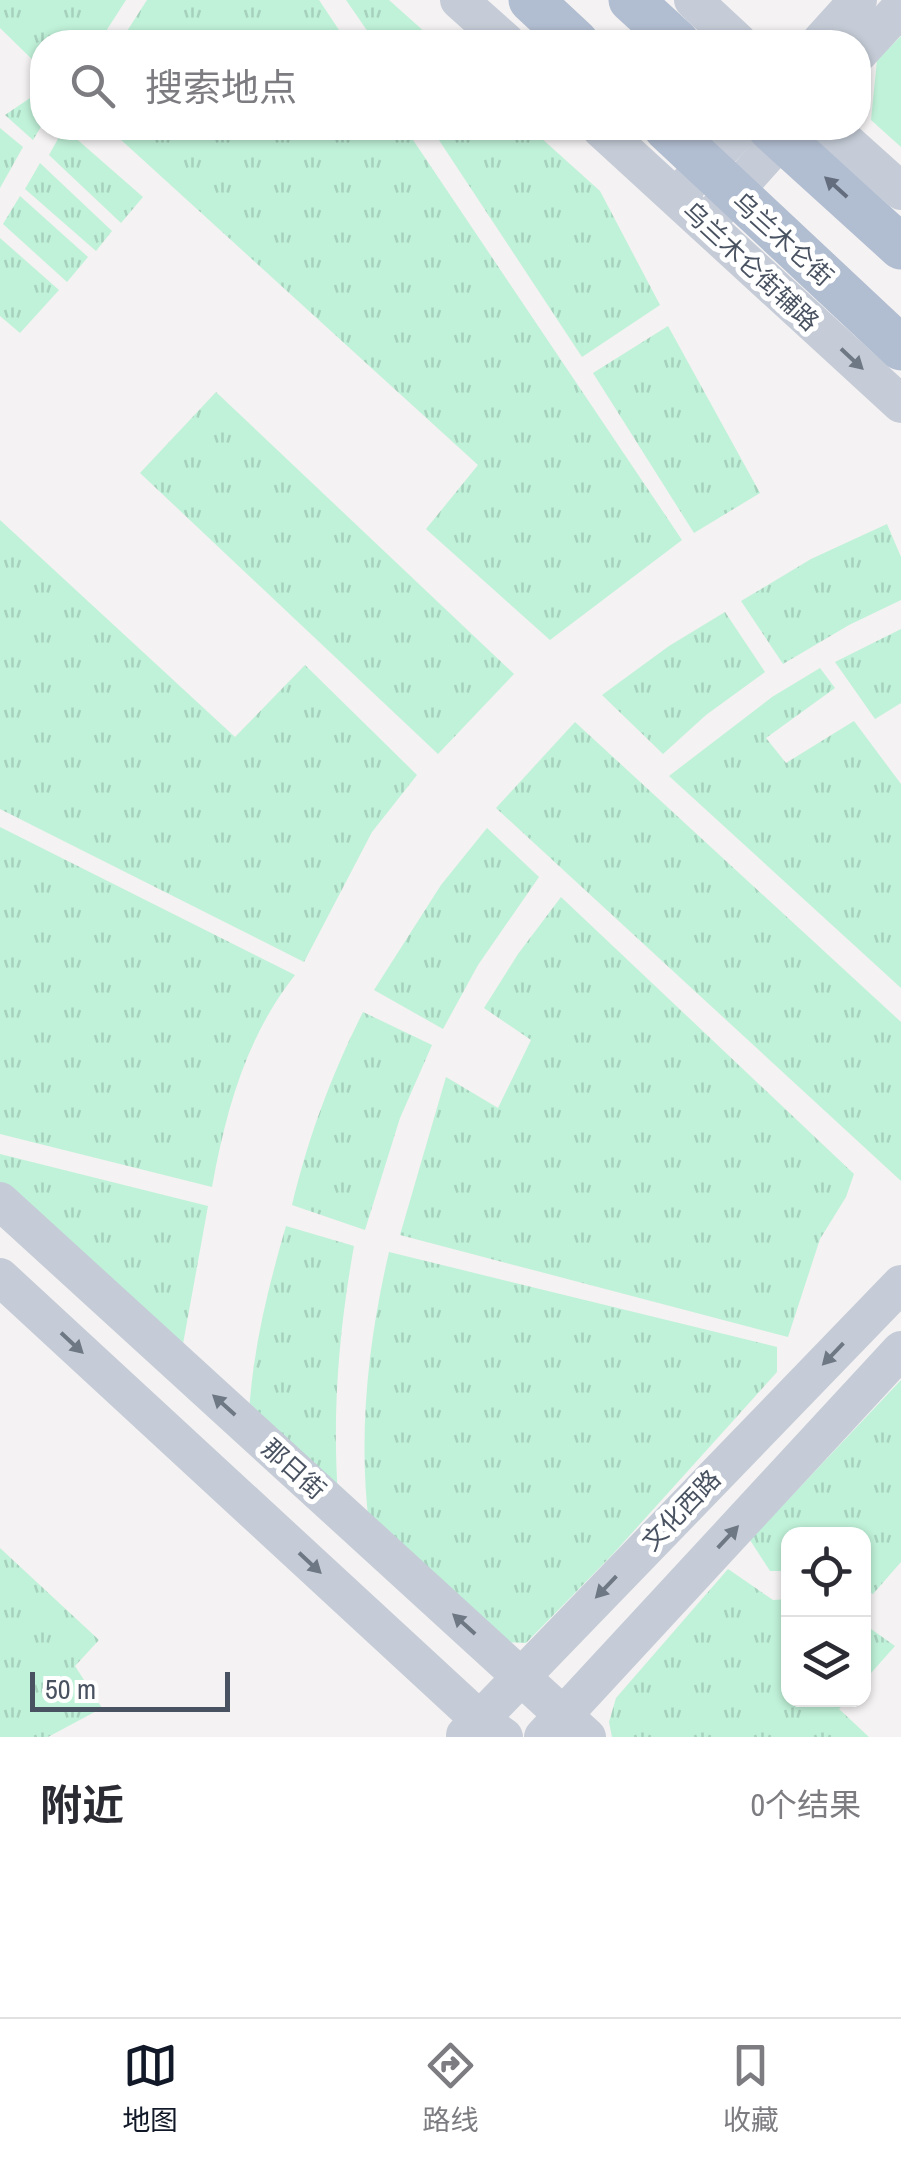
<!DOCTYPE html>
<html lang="zh">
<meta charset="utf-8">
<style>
:root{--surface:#fff;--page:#f2f2f3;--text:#2b2b33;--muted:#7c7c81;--line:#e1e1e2;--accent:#111827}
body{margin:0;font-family:"Archivo Narrow","Noto Sans SC",sans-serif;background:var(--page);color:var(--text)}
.controls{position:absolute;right:30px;bottom:30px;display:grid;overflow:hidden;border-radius:20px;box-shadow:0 2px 8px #0004}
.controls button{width:90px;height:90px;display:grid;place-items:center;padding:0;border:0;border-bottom:2px solid var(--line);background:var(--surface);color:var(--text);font:50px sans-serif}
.scale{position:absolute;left:30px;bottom:25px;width:200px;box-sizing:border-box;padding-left:10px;border:5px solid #495261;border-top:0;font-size:28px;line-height:35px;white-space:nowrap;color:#495261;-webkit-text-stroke:8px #fff;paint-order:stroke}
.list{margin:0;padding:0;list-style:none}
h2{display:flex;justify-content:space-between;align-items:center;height:130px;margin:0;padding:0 40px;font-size:42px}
h2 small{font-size:32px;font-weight:400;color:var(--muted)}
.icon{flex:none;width:55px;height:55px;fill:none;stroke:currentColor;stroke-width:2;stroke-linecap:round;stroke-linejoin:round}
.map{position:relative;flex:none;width:901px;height:1737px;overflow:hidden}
.search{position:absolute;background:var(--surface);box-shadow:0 2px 8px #0004;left:30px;right:30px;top:30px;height:110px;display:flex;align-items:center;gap:25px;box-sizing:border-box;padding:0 35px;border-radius:40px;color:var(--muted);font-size:38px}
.sheet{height:280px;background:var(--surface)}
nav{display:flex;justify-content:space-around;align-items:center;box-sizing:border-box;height:140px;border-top:2px solid var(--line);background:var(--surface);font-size:28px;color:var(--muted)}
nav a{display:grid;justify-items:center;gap:5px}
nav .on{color:var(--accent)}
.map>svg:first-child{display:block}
.grass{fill:url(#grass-tufts)}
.park{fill:#c0f2d9}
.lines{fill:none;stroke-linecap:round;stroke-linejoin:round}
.minor{stroke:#c5ccd7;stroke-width:38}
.major{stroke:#b1bdd1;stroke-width:45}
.oneway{fill:#636d7d}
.oneway2{fill:#6e7784}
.labels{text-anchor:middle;stroke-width:10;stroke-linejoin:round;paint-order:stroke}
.street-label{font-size:25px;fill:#495261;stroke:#fff}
</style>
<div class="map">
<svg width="901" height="1737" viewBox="0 0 901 1737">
<defs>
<pattern id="grass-tufts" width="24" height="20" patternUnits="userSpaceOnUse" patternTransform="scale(2.5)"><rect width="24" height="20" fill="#c0f2d9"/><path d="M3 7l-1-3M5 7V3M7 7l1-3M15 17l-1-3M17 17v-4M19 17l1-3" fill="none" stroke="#a6d1bd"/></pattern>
</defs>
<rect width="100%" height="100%" fill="#f4f2f2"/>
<g class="grass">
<polygon points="0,0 126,0 99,42 42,42 42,69 0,28"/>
<polygon points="147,0 319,0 347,42 120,42"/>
<polygon points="346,0 389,0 436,42 375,42"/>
<polygon points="30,98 42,109 42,125 33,140 5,115"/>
<polygon points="0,128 23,147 0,188"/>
<polygon points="64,128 143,197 121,223 49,155"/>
<polygon points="108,128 405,128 682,540 550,640 426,529 478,465"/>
<polygon points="431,128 530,128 600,191 660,305 582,357"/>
<polygon points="40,163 112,231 96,251 25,189"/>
<polygon points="20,196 88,257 67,282 3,224"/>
<polygon points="0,238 59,290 20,333 0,316"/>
<polygon points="668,326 760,493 694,533 593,373"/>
<polygon points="216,392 514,674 438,754 140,473"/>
<polygon points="0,520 235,737 305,665 417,775 372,832 304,962 0,809"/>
<polygon points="887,524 901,557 901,600 849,625 783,664 741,601 811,559"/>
<polygon points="725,612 765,672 706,715 663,754 602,695 669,646"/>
<polygon points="901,629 901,703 875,719 835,662"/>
<polygon points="820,668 835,688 766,738 786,763 854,721 901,784 901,988 669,776 772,697"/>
<polygon points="575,722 901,1022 901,1181 496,808"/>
<path d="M0 827 295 975C246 1037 226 1110 212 1187L0 1134Z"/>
<polygon points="487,828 539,877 478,965 443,1029 374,990 441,885"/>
<polygon points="561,897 854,1174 846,1197 820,1239 788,1337 400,1235 446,1077 498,1108 531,1040 484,1008 518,954"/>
<path d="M363 1012 432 1045 400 1118 365 1230 292 1205C309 1135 331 1076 363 1012Z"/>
<polygon points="0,1154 208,1206 181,1355 0,1186"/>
<path d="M286 1226 354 1246C339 1329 332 1412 338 1496L249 1413C253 1348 268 1288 286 1226Z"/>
<path d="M389 1252 777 1347V1372L613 1554 526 1643 501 1642 369 1525C358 1433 368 1342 389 1252Z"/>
<polygon points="901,1380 901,1562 873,1594 864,1588 864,1534 788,1534 788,1571 770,1571 750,1540"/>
<polygon points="0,1548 99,1640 75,1666 102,1708 48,1737 0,1737"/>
<polygon points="728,1569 773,1600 788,1599 788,1700 847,1700 839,1709 869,1737 612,1737 609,1722 616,1698"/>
<polygon points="864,1624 895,1646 864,1681"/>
</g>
<polygon class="park" points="901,36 901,147 871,120 877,60"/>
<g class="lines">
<g class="minor">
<polyline points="459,0 506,42"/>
<polyline points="693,0 738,42"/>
<polyline points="820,42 858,0"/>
<polyline points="858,54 901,7"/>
<polyline points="600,128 901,404"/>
<polyline points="831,128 901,191"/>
<polyline points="688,184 741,128"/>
<polyline points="717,211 791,128"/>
<polyline points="0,1201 587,1737"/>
<polyline points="0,1277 480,1720 504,1737"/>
<polyline points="465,1735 901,1284"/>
<polyline points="543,1737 901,1350"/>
</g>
<g class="major">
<polyline points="531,0 576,42"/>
<polyline points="631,0 677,42"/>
<polyline points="666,128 901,348"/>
<polyline points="770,128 901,247"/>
</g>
</g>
<defs><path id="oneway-solid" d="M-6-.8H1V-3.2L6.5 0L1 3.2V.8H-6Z" transform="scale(2.5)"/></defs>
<use class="oneway" href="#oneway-solid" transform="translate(836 187) rotate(-138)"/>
<g class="oneway2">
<use href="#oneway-solid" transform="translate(852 359) rotate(43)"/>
<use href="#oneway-solid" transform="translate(72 1343) rotate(43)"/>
<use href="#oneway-solid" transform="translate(833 1354) rotate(134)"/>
<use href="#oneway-solid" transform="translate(224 1405) rotate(-138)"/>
<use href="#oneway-solid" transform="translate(728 1537) rotate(-47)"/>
<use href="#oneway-solid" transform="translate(310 1563) rotate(43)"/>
<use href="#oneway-solid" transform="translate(606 1587) rotate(134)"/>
<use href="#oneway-solid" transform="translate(464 1624) rotate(-138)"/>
</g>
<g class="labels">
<g class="street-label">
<text transform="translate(783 239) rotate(42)" y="9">乌兰木仑街</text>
<text transform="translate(751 266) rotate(43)" y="9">乌兰木仑街辅路</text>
<text transform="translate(294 1469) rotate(42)" y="9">那日街</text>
<text transform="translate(681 1510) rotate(-46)" y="9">文化西路</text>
</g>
</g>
</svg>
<div class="controls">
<button><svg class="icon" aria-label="locate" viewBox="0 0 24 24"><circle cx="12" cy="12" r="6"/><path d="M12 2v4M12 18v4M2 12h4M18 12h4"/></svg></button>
<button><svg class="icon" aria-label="layers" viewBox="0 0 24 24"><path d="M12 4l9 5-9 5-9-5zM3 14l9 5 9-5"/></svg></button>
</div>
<div class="scale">50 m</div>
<div class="search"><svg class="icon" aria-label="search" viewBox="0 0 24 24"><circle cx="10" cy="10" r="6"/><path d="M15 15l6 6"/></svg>搜索地点</div>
</div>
<section class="sheet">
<h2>附近<small>0个结果</small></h2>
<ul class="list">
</ul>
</section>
<nav>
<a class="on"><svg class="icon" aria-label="map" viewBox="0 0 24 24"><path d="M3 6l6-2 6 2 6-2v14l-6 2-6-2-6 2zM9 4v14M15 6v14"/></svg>地图</a>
<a><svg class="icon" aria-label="directions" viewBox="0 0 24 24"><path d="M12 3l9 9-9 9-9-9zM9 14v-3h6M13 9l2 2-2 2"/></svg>路线</a>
<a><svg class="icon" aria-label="saved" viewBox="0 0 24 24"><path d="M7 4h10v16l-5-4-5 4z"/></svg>收藏</a>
</nav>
